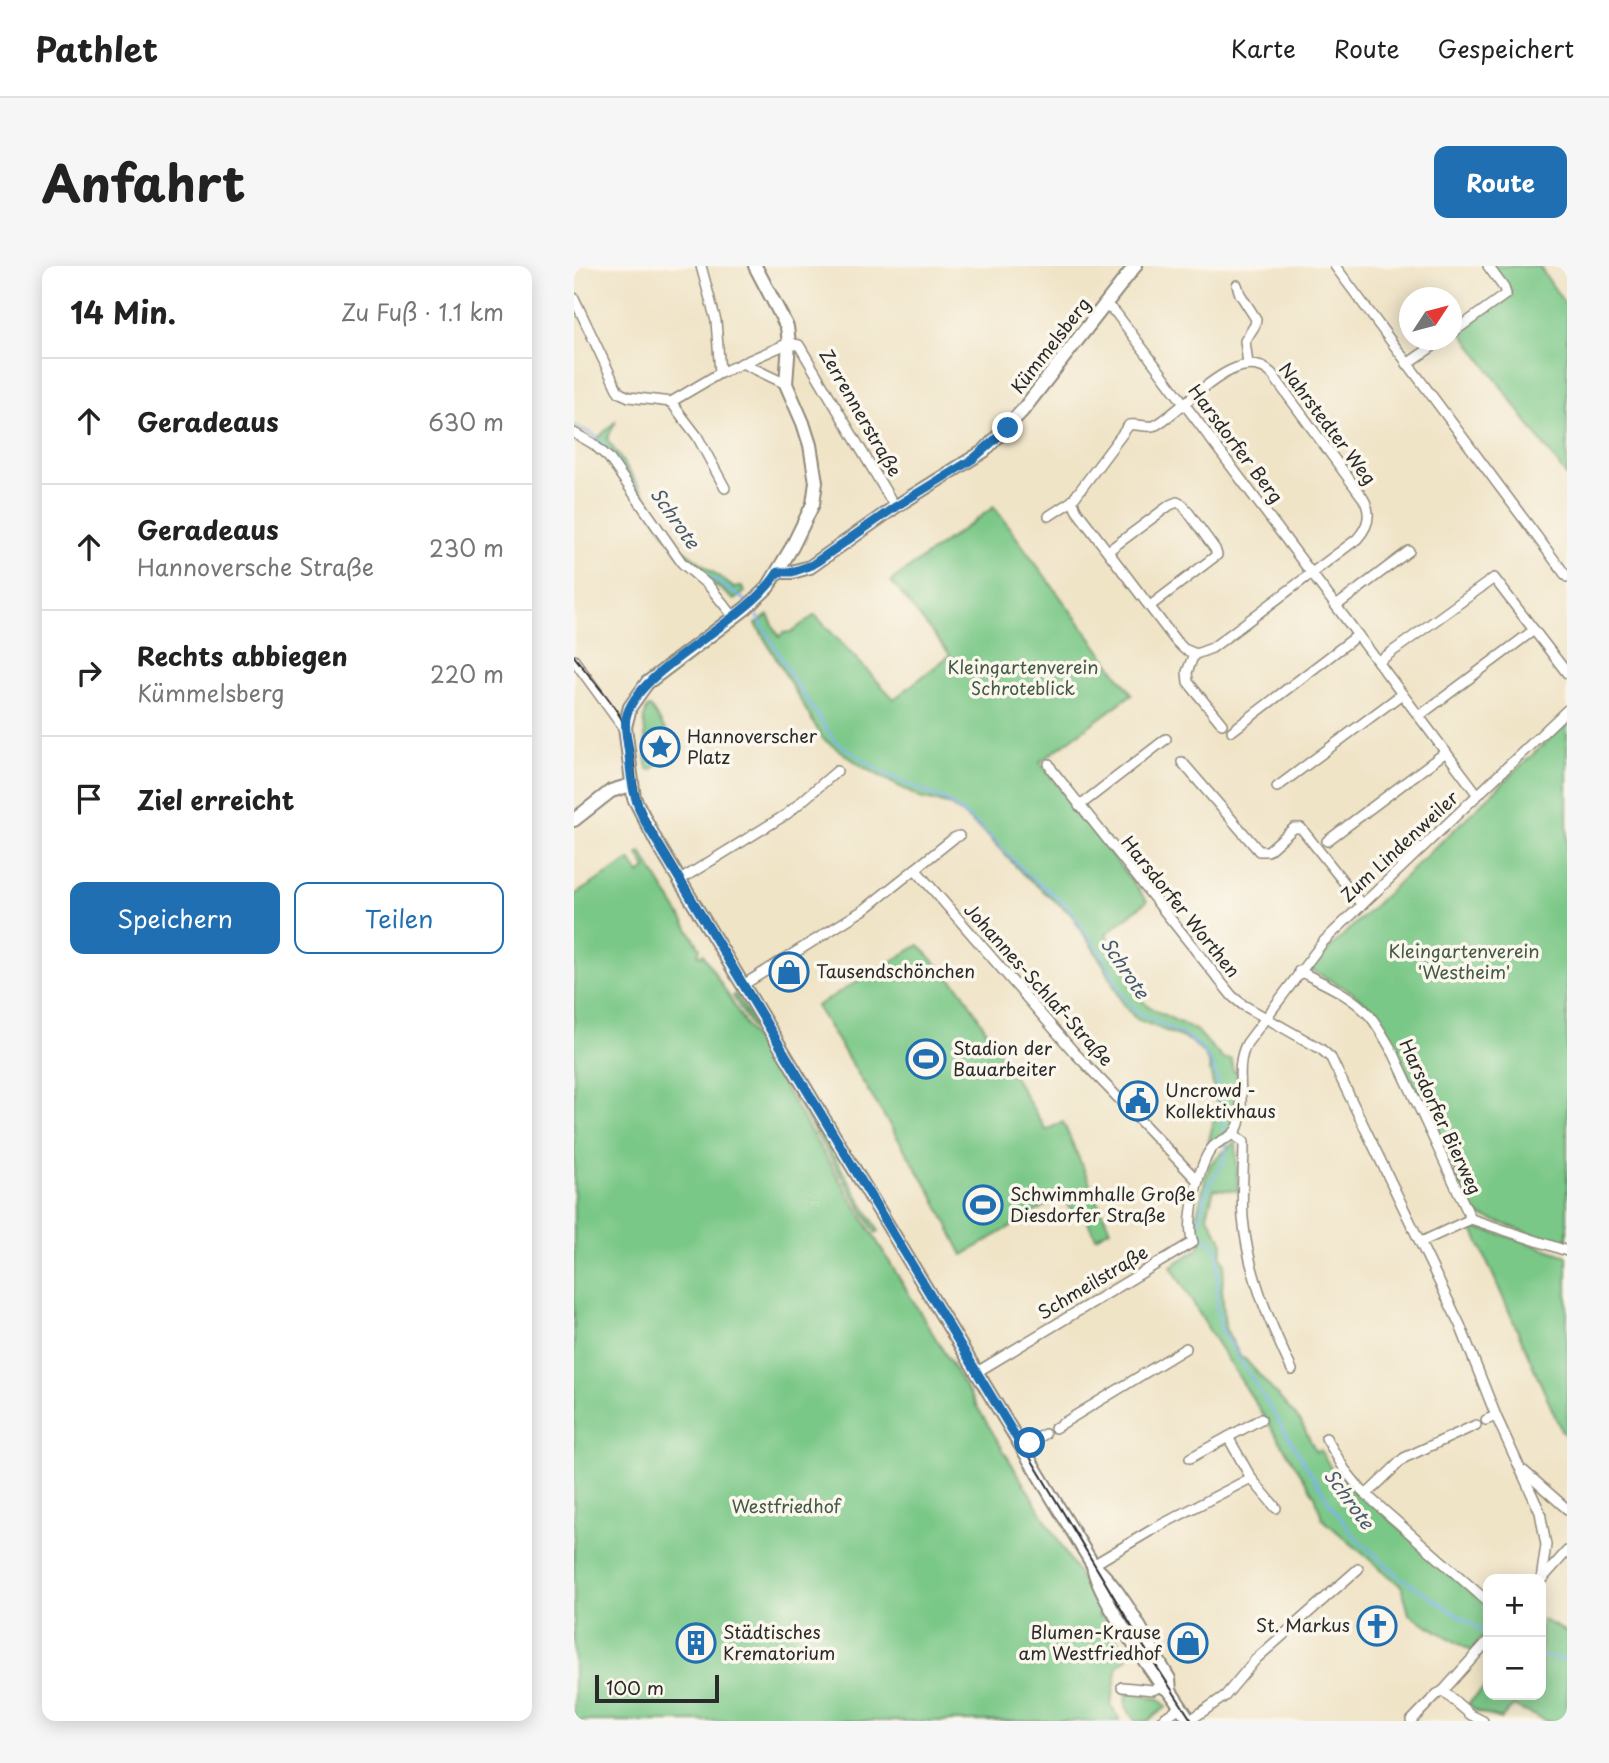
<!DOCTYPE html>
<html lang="de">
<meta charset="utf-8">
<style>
:root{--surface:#fff;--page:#f6f6f6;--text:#222;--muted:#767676;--line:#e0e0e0;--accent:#1f6fb2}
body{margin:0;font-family:"Playpen Sans",sans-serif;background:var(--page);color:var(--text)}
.controls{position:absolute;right:21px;bottom:21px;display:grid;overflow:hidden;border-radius:14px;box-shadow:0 4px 18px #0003}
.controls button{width:63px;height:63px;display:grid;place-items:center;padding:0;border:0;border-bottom:2px solid var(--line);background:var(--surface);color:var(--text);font:35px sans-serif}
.compass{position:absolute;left:825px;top:21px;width:63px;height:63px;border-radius:50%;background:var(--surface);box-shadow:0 4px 18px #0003;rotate:54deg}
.scale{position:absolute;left:21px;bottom:18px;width:124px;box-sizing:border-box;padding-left:7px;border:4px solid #2b2b2b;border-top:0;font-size:19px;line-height:24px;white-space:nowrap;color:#2b2b2b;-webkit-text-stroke:5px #fbf7ec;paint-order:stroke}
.stop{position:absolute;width:21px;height:21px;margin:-16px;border:5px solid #1f6fb2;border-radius:50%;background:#fff}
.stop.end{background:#1f6fb2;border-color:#fff;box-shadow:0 2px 7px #0008}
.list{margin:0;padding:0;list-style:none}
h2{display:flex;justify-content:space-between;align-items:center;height:91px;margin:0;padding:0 28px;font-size:30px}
h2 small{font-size:23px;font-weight:400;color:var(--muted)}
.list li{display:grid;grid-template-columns:46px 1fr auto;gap:21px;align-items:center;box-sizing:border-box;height:126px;padding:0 28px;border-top:2px solid var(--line)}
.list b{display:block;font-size:26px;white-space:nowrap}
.list p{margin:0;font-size:23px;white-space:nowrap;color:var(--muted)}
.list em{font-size:23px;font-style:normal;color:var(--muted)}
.actions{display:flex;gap:14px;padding:21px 28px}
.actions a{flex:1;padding:16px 0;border:2px solid var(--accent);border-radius:14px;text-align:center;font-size:24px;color:var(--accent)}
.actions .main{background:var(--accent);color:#fff}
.icon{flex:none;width:38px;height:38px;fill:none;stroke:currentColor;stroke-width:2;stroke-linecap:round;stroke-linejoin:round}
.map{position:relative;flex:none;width:993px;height:1455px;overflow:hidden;border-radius:14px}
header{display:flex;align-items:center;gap:42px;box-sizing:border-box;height:98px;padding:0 35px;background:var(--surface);border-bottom:2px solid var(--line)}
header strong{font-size:33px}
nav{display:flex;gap:38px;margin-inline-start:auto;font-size:24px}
.intro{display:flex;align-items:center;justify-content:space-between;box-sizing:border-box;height:168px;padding:0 42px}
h1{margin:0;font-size:49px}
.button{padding:18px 32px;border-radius:14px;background:var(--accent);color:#fff;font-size:24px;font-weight:700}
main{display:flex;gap:42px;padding:0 42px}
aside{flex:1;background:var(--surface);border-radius:14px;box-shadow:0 4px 18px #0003}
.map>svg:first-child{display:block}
.green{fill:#7ac887;stroke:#527a59;stroke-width:2}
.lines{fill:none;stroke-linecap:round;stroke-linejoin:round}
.stream{stroke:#7fb1eb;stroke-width:2.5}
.street-casing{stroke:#8e8879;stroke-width:12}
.secondary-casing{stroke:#8e8879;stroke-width:16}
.street{stroke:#fff;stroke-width:9}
.secondary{stroke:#fff;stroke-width:12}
.tram{stroke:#2b2b2b;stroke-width:2}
.route{stroke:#1f6fb2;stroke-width:9}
.labels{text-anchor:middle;stroke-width:7;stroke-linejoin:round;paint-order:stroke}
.street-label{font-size:18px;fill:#2b2b2b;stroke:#fbf7ec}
.park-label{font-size:18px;fill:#435a47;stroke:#fbf7ec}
.poi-label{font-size:18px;fill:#2b2b2b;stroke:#fbf7ec;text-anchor:start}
.water-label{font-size:19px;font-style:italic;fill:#485a6e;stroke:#fbf7ec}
</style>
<header>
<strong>Pathlet</strong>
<nav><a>Karte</a><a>Route</a><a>Gespeichert</a></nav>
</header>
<div class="intro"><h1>Anfahrt</h1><a class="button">Route</a></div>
<main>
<aside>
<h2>14 Min.<small>Zu Fuß · 1.1 km</small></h2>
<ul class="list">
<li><svg class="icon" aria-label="ahead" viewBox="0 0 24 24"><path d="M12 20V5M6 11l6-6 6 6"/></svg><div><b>Geradeaus</b></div><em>630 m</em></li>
<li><svg class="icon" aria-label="ahead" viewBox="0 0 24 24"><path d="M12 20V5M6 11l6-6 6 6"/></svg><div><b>Geradeaus</b><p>Hannoversche Straße</p></div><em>230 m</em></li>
<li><svg class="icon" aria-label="right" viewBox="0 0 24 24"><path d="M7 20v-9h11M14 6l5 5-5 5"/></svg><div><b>Rechts abbiegen</b><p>Kümmelsberg</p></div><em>220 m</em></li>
<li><svg class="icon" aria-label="arrive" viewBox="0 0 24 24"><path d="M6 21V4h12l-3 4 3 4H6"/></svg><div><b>Ziel erreicht</b></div></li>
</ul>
<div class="actions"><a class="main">Speichern</a><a>Teilen</a></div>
</aside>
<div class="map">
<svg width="993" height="1455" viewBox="0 0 993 1455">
<rect width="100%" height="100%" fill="#fbf7ec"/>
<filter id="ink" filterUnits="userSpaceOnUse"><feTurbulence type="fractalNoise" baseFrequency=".0143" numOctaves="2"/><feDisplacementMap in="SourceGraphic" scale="14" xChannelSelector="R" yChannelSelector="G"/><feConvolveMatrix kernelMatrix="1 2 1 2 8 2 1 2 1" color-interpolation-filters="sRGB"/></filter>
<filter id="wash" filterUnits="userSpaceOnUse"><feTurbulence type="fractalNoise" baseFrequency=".00686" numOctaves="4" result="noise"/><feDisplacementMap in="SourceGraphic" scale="28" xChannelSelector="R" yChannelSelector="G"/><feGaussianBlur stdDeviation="1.57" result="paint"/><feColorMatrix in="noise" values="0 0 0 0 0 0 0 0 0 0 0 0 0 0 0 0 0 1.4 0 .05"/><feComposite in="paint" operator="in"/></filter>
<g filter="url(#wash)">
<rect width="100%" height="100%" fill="#f0e4c7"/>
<g class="green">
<polygon points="918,0 965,0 993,41 993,211 886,64 938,29"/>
<path d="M42 155 33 173 107 282 160 322 167 320 171 326 160 334C141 318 119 305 103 284 76 248 56 204 22 174Z"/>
<polygon points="420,241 558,428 466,496 573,635 532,668 568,735 580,744 623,765 649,793 657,793 659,805 663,805 659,860 653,869 634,879 643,839 635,798 631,789 617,775 562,753 548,737 531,701 497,648 449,608 412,568 388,548 374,538 346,532 289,501 249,473 182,358 194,349 205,371 209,367 217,366 241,349 320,433 376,389 317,315"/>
<polygon points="76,441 104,482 77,504 73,502 70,452 73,442"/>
<polygon points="993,456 993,980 898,947 875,892 879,886 876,882 868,881 816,770 798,742 776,725 737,704 737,700"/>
<polygon points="67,586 126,682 124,688 126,690 129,688 528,1347 524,1349 525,1351 530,1350 554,1392 544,1399 537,1440 546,1455 0,1455 0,629 56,594 65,608 72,603 64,588"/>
<polygon points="345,679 389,726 472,864 489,856 536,963 522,971 508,945 501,950 488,930 389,989 357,926 242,740"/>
<polygon points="162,728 305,965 302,967 159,730"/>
<polygon points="662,875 664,925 640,923 633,949 649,977 647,990 651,997 648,1023 651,1062 667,1092 671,1093 727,1156 742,1186 746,1184 765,1215 772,1211 788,1228 914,1341 914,1375 908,1372 897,1385 835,1348 828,1321 753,1257 748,1252 741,1230 638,1069 597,1000 624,983 626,979 620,960 632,910 637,897"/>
<polygon points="898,961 940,972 993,990 993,1171 988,1166"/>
<polygon points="967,1353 993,1366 993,1455 972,1455 939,1440 927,1453 904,1446 894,1438 914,1418 914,1429 967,1429"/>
<polygon points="552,1427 586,1433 592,1441 574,1455 561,1455 551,1439"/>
</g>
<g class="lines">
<g class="stream">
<polyline points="0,159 20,169 37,187 116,298 172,335"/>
<polyline points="179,342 224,421 260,474 313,509 373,535 409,563 453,608 492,638 530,692 551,733 560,744 617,773 630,786 638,798 643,813 651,870"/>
<path d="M652 877C655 897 640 906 634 923 629 935 627 949 624 962L631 972 644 982 643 1041 647 1063 758 1241 782 1272 825 1310 914 1369"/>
<polyline points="967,1390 993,1394"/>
</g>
</g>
</g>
<g filter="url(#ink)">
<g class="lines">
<g class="street-casing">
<g id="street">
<polyline points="127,0 142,55 146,107"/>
<polyline points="761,0 993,311"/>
<polyline points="663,19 666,28 682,53 681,59 671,75 674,98"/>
<polyline points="0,32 43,123 46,127 55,131 97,136 146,107 215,77 225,79 321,241"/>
<polyline points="531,38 542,47 904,529"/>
<polyline points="878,67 932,28 930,22 914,0"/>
<polyline points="168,97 212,118"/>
<polyline points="833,98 868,74"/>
<polyline points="97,136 123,170 151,222"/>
<polyline points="0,167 18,177 35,192 108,297 135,320 160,351"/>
<path d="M475 250 498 235 555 159C564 157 573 163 582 159 611 143 665 75 698 108L789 232C798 247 795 260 783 273L638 382 622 388 610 383 601 374 503 245 498 235"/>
<polyline points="534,285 596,239 603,236 609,239 641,283 643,289 576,340"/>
<polyline points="762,340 835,285"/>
<polyline points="620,388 613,406 614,416 648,458"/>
<polyline points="0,394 51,464"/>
<polyline points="804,396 920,312 993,407"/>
<polyline points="845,450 960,364"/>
<polyline points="658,465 784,369"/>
<polyline points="608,496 685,585 694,585 720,562 727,562 788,639"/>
<polyline points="475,498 478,504 658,730 669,739 747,783 757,792 886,1059 922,1150 966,1246 972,1279 967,1314"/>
<polyline points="703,521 828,428"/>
<polyline points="505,540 592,473"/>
<polyline points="753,575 872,486"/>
<polyline points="341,603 499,785 624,915"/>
<polyline points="106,614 213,548 263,505"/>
<path d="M725 705C749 717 778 729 796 750 805 761 812 775 820 788L897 953"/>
<polyline points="169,719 291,643 380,572 385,570"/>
<path d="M659 868 670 876C670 902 667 926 669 952 674 1007 695 1055 718 1104"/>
<polyline points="897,953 993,985"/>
<polyline points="847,976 897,953"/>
<path d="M403 1106 619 976C611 958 625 897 638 882 646 872 660 874 665 858 672 832 659 802 673 777L749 676 993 444"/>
<polyline points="912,1154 922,1150"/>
<polyline points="481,1162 612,1082"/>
<polyline points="654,1171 677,1212"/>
<polyline points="752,1172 771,1204 788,1225 914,1336"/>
<polyline points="448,1181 471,1168"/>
<polyline points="616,1192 687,1153"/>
<polyline points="950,1205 993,1243"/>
<polyline points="792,1229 830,1192 902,1159"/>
<polyline points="519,1299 581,1262 677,1212 702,1242"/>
<polyline points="968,1313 993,1285"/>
<polyline points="548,1421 579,1424 588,1420"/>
<polyline points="869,1425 897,1449 909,1455"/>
<polyline points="586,1455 606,1441"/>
<polyline points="615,1455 651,1430 682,1393 784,1303"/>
<polyline points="837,1455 863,1428 869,1425 914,1375"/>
</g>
</g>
<g class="secondary-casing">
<g id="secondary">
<path d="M181 0 213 61 215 77 212 118 229 157 236 179 242 216 239 238 218 281 194 321 172 342 73 417 56 441 51 461 60 532 82 575 519 1299C552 1328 572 1375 595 1413L596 1425 616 1455"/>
<polyline points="204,306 218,306 236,301 321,241 410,185 448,145 561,0"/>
<polyline points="0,554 37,525 57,519"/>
<path d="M519 1299C522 1327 570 1393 588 1420L596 1425"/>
</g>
</g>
<use href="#street" class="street"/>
<use href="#secondary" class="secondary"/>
<path class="tram" d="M0 390C16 412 45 441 54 467 65 500 55 522 75 557L570 1381 618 1455"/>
</g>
</g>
<g class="lines" filter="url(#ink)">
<path class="route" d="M434 162 399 193 321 241 238 299 218 306H204C173 357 62 403 52 452 50 464 54 477 55 489 57 516 60 537 74 561L448 1181 456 1177"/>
</g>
<defs>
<g id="sight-ring" transform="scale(2.0125)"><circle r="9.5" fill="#fbf7ec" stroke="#1f6fb2" stroke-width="1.5"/><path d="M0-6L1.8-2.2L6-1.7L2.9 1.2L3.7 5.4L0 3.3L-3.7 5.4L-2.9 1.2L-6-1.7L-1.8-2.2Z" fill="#1f6fb2"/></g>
<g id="shop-ring" transform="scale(2.0125)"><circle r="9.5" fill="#fbf7ec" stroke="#1f6fb2" stroke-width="1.5"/><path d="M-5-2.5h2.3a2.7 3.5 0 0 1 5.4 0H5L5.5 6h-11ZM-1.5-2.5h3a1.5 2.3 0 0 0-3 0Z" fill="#1f6fb2"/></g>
<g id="stadium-ring" transform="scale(2.0125)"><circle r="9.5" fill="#fbf7ec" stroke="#1f6fb2" stroke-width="1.5"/><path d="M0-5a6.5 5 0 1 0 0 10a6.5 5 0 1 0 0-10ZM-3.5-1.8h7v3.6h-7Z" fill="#1f6fb2"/></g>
<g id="civic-ring" transform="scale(2.0125)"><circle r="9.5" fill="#fbf7ec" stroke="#1f6fb2" stroke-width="1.5"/><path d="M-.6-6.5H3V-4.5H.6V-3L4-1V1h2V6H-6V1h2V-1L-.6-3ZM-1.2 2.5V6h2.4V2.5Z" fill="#1f6fb2"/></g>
<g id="church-ring" transform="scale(2.0125)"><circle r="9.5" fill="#fbf7ec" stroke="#1f6fb2" stroke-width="1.5"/><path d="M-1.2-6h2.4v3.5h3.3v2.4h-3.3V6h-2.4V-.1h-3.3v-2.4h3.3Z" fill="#1f6fb2"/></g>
<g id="building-ring" transform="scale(2.0125)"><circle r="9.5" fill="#fbf7ec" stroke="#1f6fb2" stroke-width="1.5"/><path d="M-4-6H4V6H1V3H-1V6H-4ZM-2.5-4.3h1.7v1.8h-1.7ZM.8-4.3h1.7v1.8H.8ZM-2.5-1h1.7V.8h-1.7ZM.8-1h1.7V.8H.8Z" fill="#1f6fb2"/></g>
</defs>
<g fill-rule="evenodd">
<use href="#sight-ring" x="86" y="481"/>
<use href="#shop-ring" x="215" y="706"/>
<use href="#stadium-ring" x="352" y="793"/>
<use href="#civic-ring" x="564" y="835"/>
<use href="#stadium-ring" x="409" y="939"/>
<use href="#church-ring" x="803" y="1360"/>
<use href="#building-ring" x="122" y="1377"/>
<use href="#shop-ring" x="614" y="1377"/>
</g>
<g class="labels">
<g class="street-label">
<text transform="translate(477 80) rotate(-52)" y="6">Kümmelsberg</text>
<text transform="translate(286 147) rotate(60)" y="6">Zerrennerstraße</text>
<text transform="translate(753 158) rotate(53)" y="6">Nahrstedter Weg</text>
<text transform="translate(661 178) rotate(53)" y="6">Harsdorfer Berg</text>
<text transform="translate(826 581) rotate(-43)" y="6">Zum Lindenweiler</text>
<text transform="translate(606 641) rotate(51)" y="6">Harsdorfer Worthen</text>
<text transform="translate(464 719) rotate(48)" y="6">Johannes-Schlaf-Straße</text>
<text transform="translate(866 851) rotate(65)" y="6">Harsdorfer Bierweg</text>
<text transform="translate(519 1017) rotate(-31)" y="6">Schmeilstraße</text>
</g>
<g class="park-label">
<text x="449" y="408">Kleingartenverein<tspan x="449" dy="21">Schroteblick</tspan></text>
<text x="890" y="692">Kleingartenverein<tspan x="890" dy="21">'Westheim'</tspan></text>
<text x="212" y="1247">Westfriedhof</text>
</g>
<g class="poi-label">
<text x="113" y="477">Hannoverscher<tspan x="113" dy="21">Platz</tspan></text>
<text x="242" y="712">Tausendschönchen</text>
<text x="379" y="789">Stadion der<tspan x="379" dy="21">Bauarbeiter</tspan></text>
<text x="591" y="831">Uncrowd -<tspan x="591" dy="21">Kollektivhaus</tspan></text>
<text x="436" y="935">Schwimmhalle Große<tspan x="436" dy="21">Diesdorfer Straße</tspan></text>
<text x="776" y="1366" text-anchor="end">St. Markus</text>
<text x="149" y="1373">Städtisches<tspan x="149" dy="21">Krematorium</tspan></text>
<text x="587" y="1373" text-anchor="end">Blumen-Krause<tspan x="587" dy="21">am Westfriedhof</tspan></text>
</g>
<g class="water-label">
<text transform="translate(101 252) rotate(55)" y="7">Schrote</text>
<text transform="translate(551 702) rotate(56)" y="7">Schrote</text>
<text transform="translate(775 1233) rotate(54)" y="7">Schrote</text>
</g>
</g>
</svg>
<div class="controls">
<button>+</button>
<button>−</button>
</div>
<svg class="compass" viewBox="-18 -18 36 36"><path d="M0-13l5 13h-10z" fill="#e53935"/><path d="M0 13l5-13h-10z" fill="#767676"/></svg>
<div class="scale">100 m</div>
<div class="stop" style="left:456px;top:1177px"></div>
<div class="stop end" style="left:434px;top:162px"></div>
</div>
</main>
